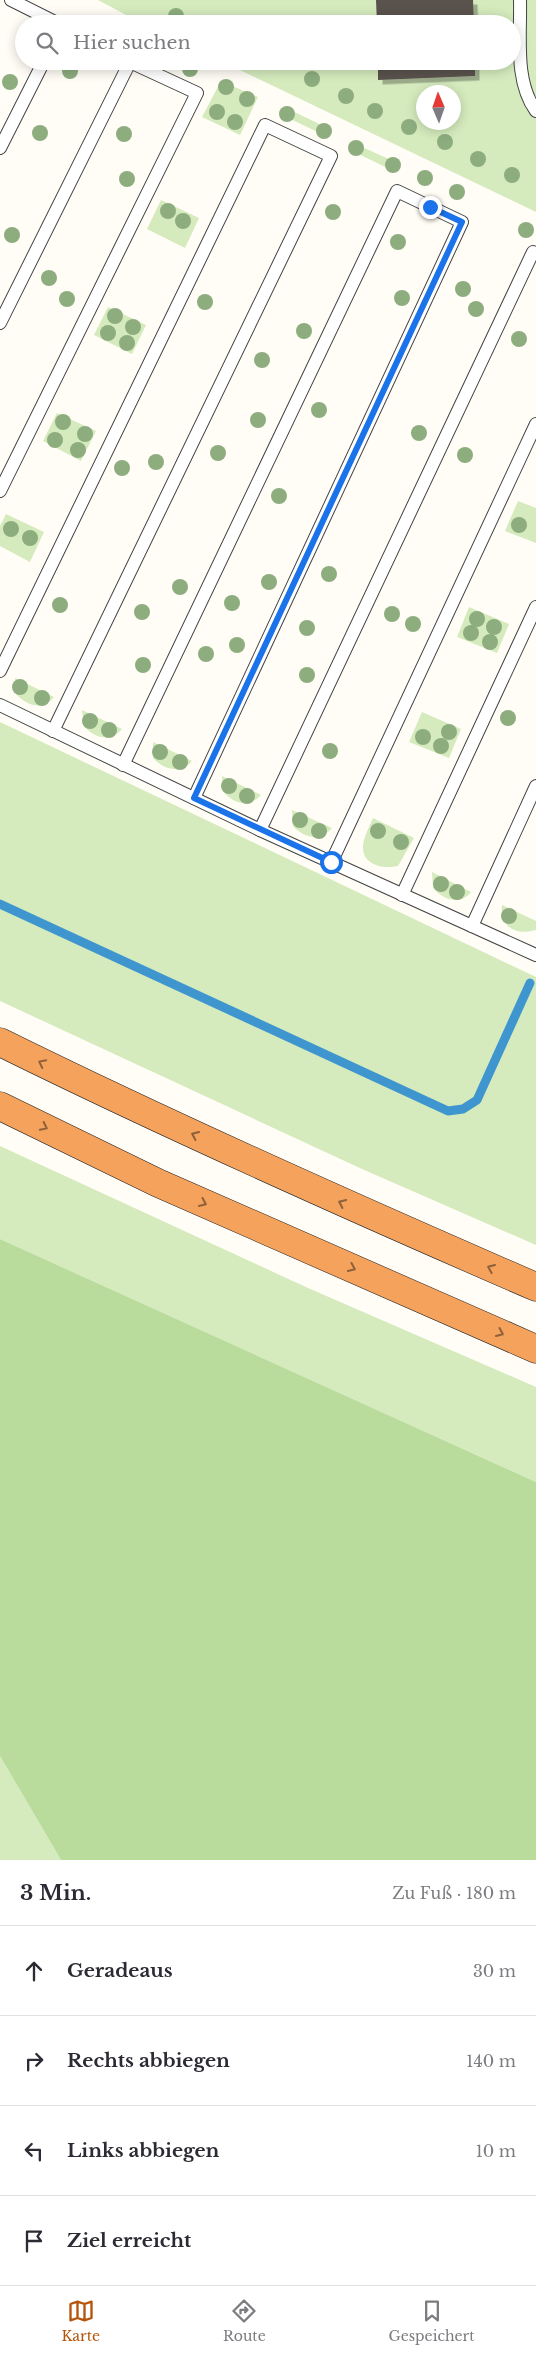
<!DOCTYPE html>
<html lang="de">
<meta charset="utf-8">
<style>
:root{--surface:#fff;--page:#f2f2f3;--text:#2b2b33;--muted:#7c7c81;--line:#e1e1e2;--accent:#b45309}
body{margin:0;font-family:"Libre Baskerville",serif;background:var(--page);color:var(--text)}
.compass{position:absolute;left:416px;top:85px;width:45px;height:45px;border-radius:50%;background:var(--surface);box-shadow:0 2px 12px #0003;rotate:358deg}
.stop{position:absolute;width:15px;height:15px;margin:-11px;border:4px solid #1a73e8;border-radius:50%;background:#fff}
.stop.end{background:#1a73e8;border-color:#fff;box-shadow:0 1px 5px #0008}
.list{margin:0;padding:0;list-style:none}
h2{display:flex;justify-content:space-between;align-items:center;height:65px;margin:0;padding:0 20px;font-size:21px}
h2 small{font-size:16px;font-weight:400;color:var(--muted)}
.list li{display:grid;grid-template-columns:32px 1fr auto;gap:15px;align-items:center;box-sizing:border-box;height:90px;padding:0 20px;border-top:1px solid var(--line)}
.list b{display:block;font-size:19px;white-space:nowrap}
.list em{font-size:16px;font-style:normal;color:var(--muted)}
.icon{flex:none;width:28px;height:28px;fill:none;stroke:currentColor;stroke-width:2;stroke-linecap:round;stroke-linejoin:round}
.map{position:relative;flex:none;width:536px;height:1860px;overflow:hidden}
.search{position:absolute;background:var(--surface);box-shadow:0 2px 12px #0003;left:15px;right:15px;top:15px;height:55px;display:flex;align-items:center;gap:12px;box-sizing:border-box;padding:0 18px;border-radius:28px;color:var(--muted);font-size:19px}
.sheet{height:425px;background:var(--surface)}
nav{display:flex;justify-content:space-around;align-items:center;box-sizing:border-box;height:70px;border-top:1px solid var(--line);background:var(--surface);font-size:14px;color:var(--muted)}
nav a{display:grid;justify-items:center;gap:2px}
nav .on{color:var(--accent)}
.map>svg:first-child{display:block}
.green{fill:#d5ebbd;fill-rule:evenodd}
.forest{fill:#b9dc9c}
.lines{fill:none;stroke-linecap:round;stroke-linejoin:round}
.stream{stroke:#3f96cf;stroke-width:9}
.building{fill:#5a524d;filter:url(#shadow)}
.lane-casing{stroke:#444;stroke-width:14}
.highway-casing{stroke:#222;stroke-width:29}
.lane{stroke:#fff;stroke-width:12}
.highway{stroke:#f5a25d;stroke-width:28}
.tree{fill:#8dad7f}
.oneway{stroke:#8e613b}
.route{stroke:#1a73e8;stroke-width:6}
</style>
<div class="map">
<svg width="536" height="1860" viewBox="0 0 536 1860">
<defs>
<filter id="shadow"><feDropShadow dx="4.5" dy="4.5" stdDeviation="0" flood-color="#0004"/></filter>
</defs>
<rect width="100%" height="100%" fill="#fffdf5"/>
<g class="green">
<path d="M98 0H536V212L221 61H512V24H143ZM424 92H454V122H424Z"/>
<polygon points="166,61 185,61 198,67 195,75"/>
<polygon points="221,81 258,97 240,135 202,117"/>
<polygon points="284,107 332,130 328,137 280,114"/>
<polygon points="351,142 400,164 396,172 348,149"/>
<polygon points="161,200 199,218 185,248 147,229"/>
<polygon points="108,307 146,325 132,354 94,335"/>
<polygon points="57,413 96,431 81,461 43,441"/>
<polygon points="518,501 536,508 536,543 505,531"/>
<polygon points="6,514 44,532 30,562 0,546 0,526"/>
<polygon points="469,607 509,624 497,653 457,637"/>
<path d="M15 678 54 697C43 711 27 706 16 694Z"/>
<path d="M82 710 122 729C111 743 94 738 84 726Z"/>
<polygon points="422,712 461,729 449,758 409,742"/>
<polygon points="0,722 536,977 536,1245 362,1169 0,1001"/>
<path d="M153 742 192 761C181 774 164 770 153 758Z"/>
<path d="M222 776 261 795C249 808 233 804 223 791Z"/>
<path d="M292 810 332 828C320 842 304 838 293 826Z"/>
<path d="M373 818 414 838 398 866C380 870 358 863 364 840 366 833 370 825 373 818Z"/>
<path d="M432 872 471 892C460 906 444 900 433 888Z"/>
<path d="M502 905 536 921V930C515 936 500 927 502 905Z"/>
<polygon points="0,1146 308,1288 536,1387 536,1482 0,1239"/>
<polygon points="0,1756 61,1860 0,1860"/>
</g>
<polygon class="forest" points="0,1239 536,1482 536,1860 61,1860 0,1756"/>
<g class="lines">
<polyline class="stream" points="0,904 448,1111 463,1109 477,1100 530,983"/>
</g>
<g class="building">
<polygon points="376,0 473,0 474,24 377,24"/>
<polygon points="378,61 475,61 475,76 378,80"/>
</g>
<g class="lines">
<g class="lane-casing">
<g id="lane">
<polyline points="11,0 59,24"/>
<path d="M520 0C521 36 514 81 536 111"/>
<polyline points="0,148 44,61"/>
<polyline points="0,323 130,62 197,93 0,491"/>
<polyline points="0,671 265,125 331,156 53,731"/>
<polyline points="0,705 260,830 536,955"/>
<polyline points="123,765 397,191 462,222 194,798"/>
<polyline points="260,830 533,252 536,254"/>
<polyline points="331,863 536,424"/>
<polyline points="402,895 536,607"/>
<polyline points="472,926 536,786"/>
</g>
</g>
<g class="highway-casing">
<g id="highway">
<path d="M0 1042C176 1129 356 1209 536 1287"/>
<polyline points="0,1106 158,1183 536,1349"/>
</g>
</g>
<use href="#lane" class="lane"/>
<use href="#highway" class="highway"/>
</g>
<g class="tree">
<circle cx="176" cy="16" r="8"/>
<circle cx="190" cy="69" r="8"/>
<circle cx="70" cy="71" r="8"/>
<circle cx="312" cy="79" r="8"/>
<circle cx="10" cy="82" r="8"/>
<circle cx="226" cy="87" r="8"/>
<circle cx="346" cy="96" r="8"/>
<circle cx="247" cy="99" r="8"/>
<circle cx="375" cy="111" r="8"/>
<circle cx="217" cy="112" r="8"/>
<circle cx="287" cy="114" r="8"/>
<circle cx="235" cy="122" r="8"/>
<circle cx="409" cy="127" r="8"/>
<circle cx="324" cy="131" r="8"/>
<circle cx="40" cy="133" r="8"/>
<circle cx="124" cy="134" r="8"/>
<circle cx="445" cy="142" r="8"/>
<circle cx="356" cy="148" r="8"/>
<circle cx="478" cy="159" r="8"/>
<circle cx="393" cy="165" r="8"/>
<circle cx="512" cy="175" r="8"/>
<circle cx="425" cy="178" r="8"/>
<circle cx="127" cy="179" r="8"/>
<circle cx="457" cy="192" r="8"/>
<circle cx="168" cy="211" r="8"/>
<circle cx="333" cy="212" r="8"/>
<circle cx="183" cy="221" r="8"/>
<circle cx="526" cy="230" r="8"/>
<circle cx="12" cy="235" r="8"/>
<circle cx="398" cy="242" r="8"/>
<circle cx="49" cy="278" r="8"/>
<circle cx="463" cy="289" r="8"/>
<circle cx="402" cy="298" r="8"/>
<circle cx="67" cy="299" r="8"/>
<circle cx="205" cy="302" r="8"/>
<circle cx="476" cy="309" r="8"/>
<circle cx="115" cy="316" r="8"/>
<circle cx="133" cy="327" r="8"/>
<circle cx="304" cy="331" r="8"/>
<circle cx="108" cy="333" r="8"/>
<circle cx="519" cy="339" r="8"/>
<circle cx="127" cy="343" r="8"/>
<circle cx="262" cy="360" r="8"/>
<circle cx="319" cy="410" r="8"/>
<circle cx="258" cy="420" r="8"/>
<circle cx="63" cy="422" r="8"/>
<circle cx="419" cy="433" r="8"/>
<circle cx="85" cy="434" r="8"/>
<circle cx="55" cy="440" r="8"/>
<circle cx="78" cy="450" r="8"/>
<circle cx="218" cy="453" r="8"/>
<circle cx="465" cy="455" r="8"/>
<circle cx="156" cy="462" r="8"/>
<circle cx="122" cy="468" r="8"/>
<circle cx="279" cy="496" r="8"/>
<circle cx="519" cy="525" r="8"/>
<circle cx="11" cy="529" r="8"/>
<circle cx="30" cy="538" r="8"/>
<circle cx="329" cy="574" r="8"/>
<circle cx="269" cy="582" r="8"/>
<circle cx="180" cy="587" r="8"/>
<circle cx="232" cy="603" r="8"/>
<circle cx="60" cy="605" r="8"/>
<circle cx="142" cy="612" r="8"/>
<circle cx="392" cy="614" r="8"/>
<circle cx="477" cy="619" r="8"/>
<circle cx="413" cy="624" r="8"/>
<circle cx="494" cy="627" r="8"/>
<circle cx="307" cy="628" r="8"/>
<circle cx="471" cy="633" r="8"/>
<circle cx="490" cy="642" r="8"/>
<circle cx="237" cy="645" r="8"/>
<circle cx="206" cy="654" r="8"/>
<circle cx="143" cy="665" r="8"/>
<circle cx="307" cy="675" r="8"/>
<circle cx="20" cy="687" r="8"/>
<circle cx="42" cy="698" r="8"/>
<circle cx="508" cy="718" r="8"/>
<circle cx="90" cy="721" r="8"/>
<circle cx="109" cy="730" r="8"/>
<circle cx="449" cy="732" r="8"/>
<circle cx="423" cy="737" r="8"/>
<circle cx="441" cy="746" r="8"/>
<circle cx="330" cy="751" r="8"/>
<circle cx="160" cy="752" r="8"/>
<circle cx="180" cy="762" r="8"/>
<circle cx="229" cy="786" r="8"/>
<circle cx="247" cy="796" r="8"/>
<circle cx="300" cy="820" r="8"/>
<circle cx="319" cy="831" r="8"/>
<circle cx="378" cy="831" r="8"/>
<circle cx="401" cy="842" r="8"/>
<circle cx="441" cy="884" r="8"/>
<circle cx="457" cy="892" r="8"/>
<circle cx="509" cy="916" r="8"/>
</g>
<defs><path id="oneway-chevron" d="M-2-3.5L2.5 0L-2 3.5" fill="none" stroke-width="1.6" stroke-linecap="round" stroke-linejoin="round" transform="scale(1.25)"/></defs>
<g class="oneway">
<use href="#oneway-chevron" transform="translate(42 1063) rotate(-154)"/>
<use href="#oneway-chevron" transform="translate(44 1127) rotate(26)"/>
<use href="#oneway-chevron" transform="translate(195 1135) rotate(-155)"/>
<use href="#oneway-chevron" transform="translate(203 1203) rotate(24)"/>
<use href="#oneway-chevron" transform="translate(342 1203) rotate(-155)"/>
<use href="#oneway-chevron" transform="translate(352 1268) rotate(24)"/>
<use href="#oneway-chevron" transform="translate(491 1268) rotate(-157)"/>
<use href="#oneway-chevron" transform="translate(500 1333) rotate(24)"/>
</g>
<g class="lines">
<polyline class="route" points="331,862 194,798 462,222 430,207"/>
</g>
</svg>
<svg class="compass" viewBox="-18 -18 36 36"><path d="M0-13l5 13h-10z" fill="#e53935"/><path d="M0 13l5-13h-10z" fill="#7c7c81"/></svg>
<div class="stop" style="left:331px;top:862px"></div>
<div class="stop end" style="left:430px;top:207px"></div>
<div class="search"><svg class="icon" aria-label="search" viewBox="0 0 24 24"><circle cx="10" cy="10" r="6"/><path d="M15 15l6 6"/></svg>Hier suchen</div>
</div>
<section class="sheet">
<h2>3 Min.<small>Zu Fuß · 180 m</small></h2>
<ul class="list">
<li><svg class="icon" aria-label="ahead" viewBox="0 0 24 24"><path d="M12 20V5M6 11l6-6 6 6"/></svg><div><b>Geradeaus</b></div><em>30 m</em></li>
<li><svg class="icon" aria-label="right" viewBox="0 0 24 24"><path d="M7 20v-9h11M14 6l5 5-5 5"/></svg><div><b>Rechts abbiegen</b></div><em>140 m</em></li>
<li><svg class="icon" aria-label="left" viewBox="0 0 24 24"><path d="M17 20v-9H6M10 6l-5 5 5 5"/></svg><div><b>Links abbiegen</b></div><em>10 m</em></li>
<li><svg class="icon" aria-label="arrive" viewBox="0 0 24 24"><path d="M6 21V4h12l-3 4 3 4H6"/></svg><div><b>Ziel erreicht</b></div></li>
</ul>
</section>
<nav>
<a class="on"><svg class="icon" aria-label="map" viewBox="0 0 24 24"><path d="M3 6l6-2 6 2 6-2v14l-6 2-6-2-6 2zM9 4v14M15 6v14"/></svg>Karte</a>
<a><svg class="icon" aria-label="directions" viewBox="0 0 24 24"><path d="M12 3l9 9-9 9-9-9zM9 14v-3h6M13 9l2 2-2 2"/></svg>Route</a>
<a><svg class="icon" aria-label="saved" viewBox="0 0 24 24"><path d="M7 4h10v16l-5-4-5 4z"/></svg>Gespeichert</a>
</nav>
